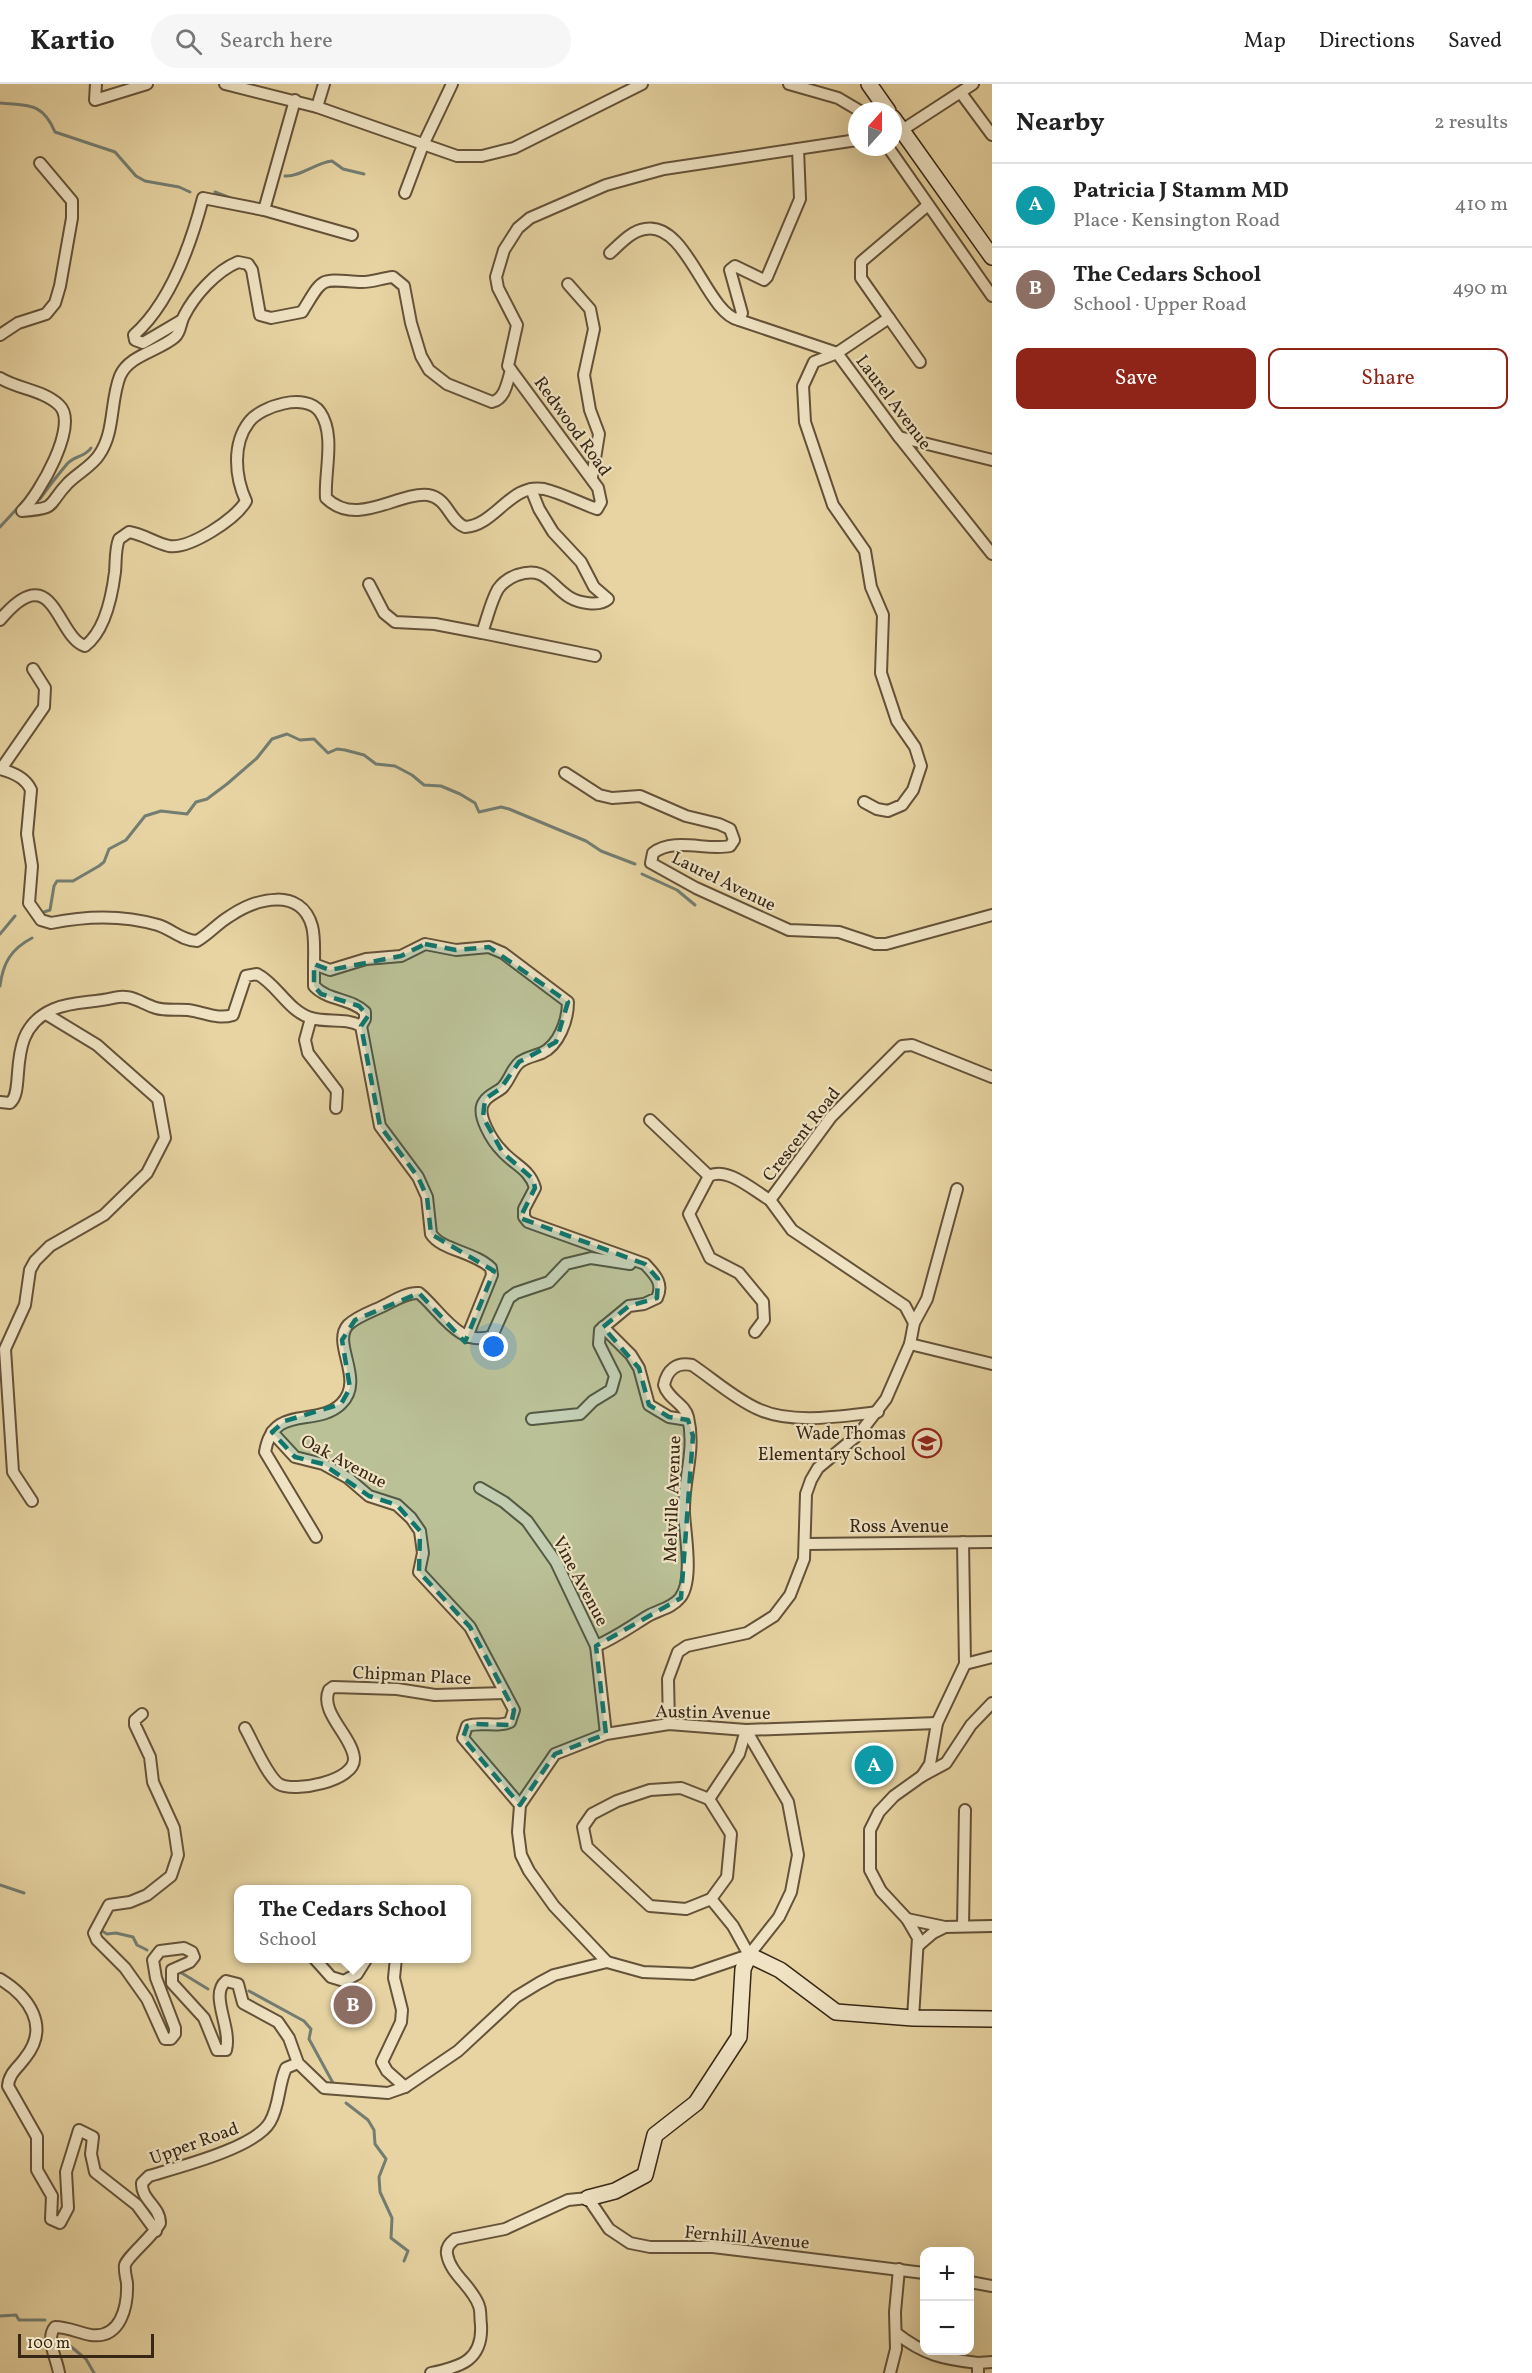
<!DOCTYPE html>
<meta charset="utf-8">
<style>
:root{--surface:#fff;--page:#f6f6f6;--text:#222;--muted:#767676;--line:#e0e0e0;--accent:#8f2418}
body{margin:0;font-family:Vollkorn,serif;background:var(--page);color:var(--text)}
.controls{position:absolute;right:18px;bottom:18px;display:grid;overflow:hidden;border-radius:12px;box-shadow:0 6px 24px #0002}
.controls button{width:54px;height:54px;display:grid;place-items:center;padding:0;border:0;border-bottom:2px solid var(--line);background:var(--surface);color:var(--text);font:30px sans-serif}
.compass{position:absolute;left:848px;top:18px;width:54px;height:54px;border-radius:50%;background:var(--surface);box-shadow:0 6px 24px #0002;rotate:21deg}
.scale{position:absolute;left:18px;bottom:15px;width:136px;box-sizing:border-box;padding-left:6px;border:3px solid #382716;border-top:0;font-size:16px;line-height:21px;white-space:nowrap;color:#382716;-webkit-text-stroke:4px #efe3c3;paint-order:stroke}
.you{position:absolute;left:494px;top:1263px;width:21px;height:21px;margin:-15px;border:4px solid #fff;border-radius:50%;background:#1a73e8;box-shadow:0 0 0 9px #1a73e833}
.badge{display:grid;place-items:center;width:39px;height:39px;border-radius:50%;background:var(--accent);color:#fff;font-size:20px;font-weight:700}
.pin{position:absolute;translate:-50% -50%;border:3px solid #fff;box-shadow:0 2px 6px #0006}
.popup{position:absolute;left:234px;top:1801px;width:237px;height:78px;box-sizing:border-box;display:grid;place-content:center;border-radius:12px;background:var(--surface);filter:drop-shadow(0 2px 4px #0005);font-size:20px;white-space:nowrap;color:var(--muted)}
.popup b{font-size:22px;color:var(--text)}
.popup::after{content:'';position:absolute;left:50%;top:100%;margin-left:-12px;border:12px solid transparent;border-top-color:var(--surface)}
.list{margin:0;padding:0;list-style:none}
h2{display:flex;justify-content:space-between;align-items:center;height:78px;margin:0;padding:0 24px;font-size:26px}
h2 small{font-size:20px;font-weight:400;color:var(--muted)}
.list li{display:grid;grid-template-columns:39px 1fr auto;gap:18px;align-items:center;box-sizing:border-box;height:84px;padding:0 24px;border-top:2px solid var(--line)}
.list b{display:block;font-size:22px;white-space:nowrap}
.list p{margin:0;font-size:20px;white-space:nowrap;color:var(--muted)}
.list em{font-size:20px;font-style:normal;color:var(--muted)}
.actions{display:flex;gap:12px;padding:18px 24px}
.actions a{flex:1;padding:14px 0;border:2px solid var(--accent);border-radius:12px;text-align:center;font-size:21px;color:var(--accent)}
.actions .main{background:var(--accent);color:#fff}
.icon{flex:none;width:33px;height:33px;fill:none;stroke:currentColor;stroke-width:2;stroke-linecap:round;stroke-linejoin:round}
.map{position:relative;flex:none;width:992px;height:2289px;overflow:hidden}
header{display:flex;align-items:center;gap:36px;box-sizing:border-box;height:84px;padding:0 30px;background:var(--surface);border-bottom:2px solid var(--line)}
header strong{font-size:28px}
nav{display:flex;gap:33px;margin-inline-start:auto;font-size:21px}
.search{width:420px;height:54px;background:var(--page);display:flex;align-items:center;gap:15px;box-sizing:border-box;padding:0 21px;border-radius:33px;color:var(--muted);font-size:22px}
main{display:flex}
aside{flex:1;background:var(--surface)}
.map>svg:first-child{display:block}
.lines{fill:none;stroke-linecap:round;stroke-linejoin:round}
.stream{stroke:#737d72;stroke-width:3}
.street-casing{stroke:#645239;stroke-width:14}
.secondary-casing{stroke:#382716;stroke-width:18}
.street{stroke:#efe3c3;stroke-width:10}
.secondary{stroke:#efe3c3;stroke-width:15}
.marked{fill:#0f766e;fill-opacity:0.2;stroke:#0f766e;stroke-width:4.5;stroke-dasharray:12 8;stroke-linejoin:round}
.labels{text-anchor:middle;stroke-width:4.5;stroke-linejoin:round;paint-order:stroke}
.street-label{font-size:18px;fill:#382716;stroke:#efe3c3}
.poi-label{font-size:18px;fill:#382716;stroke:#efe3c3;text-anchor:end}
</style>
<header>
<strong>Kartio</strong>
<div class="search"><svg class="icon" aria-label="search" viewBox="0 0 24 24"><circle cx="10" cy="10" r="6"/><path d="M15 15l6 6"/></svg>Search here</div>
<nav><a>Map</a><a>Directions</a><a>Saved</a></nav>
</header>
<main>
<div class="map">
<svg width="992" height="2289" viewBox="0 0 992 2289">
<rect width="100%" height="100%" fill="#e7d4a2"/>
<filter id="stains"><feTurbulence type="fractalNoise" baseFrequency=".00333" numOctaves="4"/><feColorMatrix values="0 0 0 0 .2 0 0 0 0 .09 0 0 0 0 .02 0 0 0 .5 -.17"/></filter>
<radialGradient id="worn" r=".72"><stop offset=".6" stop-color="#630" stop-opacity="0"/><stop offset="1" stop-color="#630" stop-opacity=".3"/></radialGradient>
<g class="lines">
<g class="stream">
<path d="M0 19C27 22 42 17 55 48L115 68 136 92 145 97 179 103 190 108"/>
<path d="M285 92C300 93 315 79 332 77L343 85 364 90"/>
<polyline points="215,108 233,115"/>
<path d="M40 415C49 402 57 392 67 380 74 372 85 373 91 364"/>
<polyline points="0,443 23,418"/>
<polyline points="642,790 677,806 695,821"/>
<polyline points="44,828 50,826 54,802 57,797 73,797 99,782 104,778 109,765 126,756 145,732 161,727 187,730 196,718 207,715 227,700 257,674 272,655 287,650 300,656 314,655 328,669 337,665 345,666 364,671 376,680 395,682 412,691 424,701 441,702 460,710 475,719 479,728 501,723 509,725 586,757 601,767 635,780"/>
<polyline points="0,850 15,832"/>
<path d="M0 902C3 879 11 865 32 854"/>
<polyline points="0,1801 24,1809"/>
<polyline points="102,1847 107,1850 116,1849 133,1853 137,1861 147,1866"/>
<polyline points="180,1888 208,1905"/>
<polyline points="249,1907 304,1937 311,1945 309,1955 333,1999"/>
<polyline points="346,2019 368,2036 374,2046 375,2060 386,2075 379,2093 380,2108 392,2134 391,2154 408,2167 404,2177"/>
<polyline points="0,2232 16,2231 19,2236 45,2236"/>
<polyline points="64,2257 86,2275 94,2289"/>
</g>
<g class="street-casing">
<g id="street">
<polyline points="96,0 95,16 147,0"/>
<polyline points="225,0 317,23 457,72 482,72 514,64 642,0"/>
<polyline points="789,0 838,14 860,27"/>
<polyline points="961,9 992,51"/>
<polyline points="317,23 324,0"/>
<polyline points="893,52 973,0"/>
<polyline points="888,63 992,212"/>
<polyline points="405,109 423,61 452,0"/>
<polyline points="264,126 295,16"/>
<path d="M610 169C620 160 631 147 645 145 687 137 706 229 739 236L742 229 730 186 735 182 764 196 767 193 800 115 798 65"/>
<polyline points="568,200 590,225 594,245 584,291 590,326 599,350 592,393"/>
<polyline points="889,234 920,278"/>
<path d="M182 236 143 259 135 256 134 251C170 219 191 160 203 114L264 126 352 151"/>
<polyline points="739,236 837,269"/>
<polyline points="0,251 18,239 46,230 55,219 60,202 72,134 72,117 40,79"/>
<polyline points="837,269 899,353 992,470"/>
<path d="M0 294C18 305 43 306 59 321 80 340 39 411 22 427 59 424 46 422 68 399 78 389 92 382 99 371 115 349 110 317 120 292 129 271 159 267 175 253 181 248 180 239 184 232 194 212 216 187 238 178L248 180 252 186 260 231 271 234 302 228C324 193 318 195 359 198 371 199 381 194 393 193L404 202 411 239 421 272 429 286 447 300 492 318C505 315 507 299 511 286"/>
<polyline points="899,353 992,376"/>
<path d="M531 405 539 425 553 448 581 478 594 503 608 515C599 523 579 519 569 513 549 500 546 482 517 491 509 494 503 498 498 505 491 517 487 535 482 549L595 572"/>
<polyline points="369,500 384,529 395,538 435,540 482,549"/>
<path d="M0 536C54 471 56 553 85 562 105 547 112 512 115 488 116 477 115 465 119 455L129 448C143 450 155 459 169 462 190 465 236 435 246 417 235 393 232 360 249 338 261 322 306 308 320 328 336 351 324 389 326 414 357 444 397 408 428 411 448 414 449 437 465 443 496 441 510 399 544 405 561 409 580 419 597 425L601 418 598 404 508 282 517 241 498 204 496 193 504 166 518 144 530 134 606 101 664 85 857 56"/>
<path d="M0 685C12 688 26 694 31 706L27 750 32 782 29 819 41 836 51 839C85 832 124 831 158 841 173 846 181 856 197 857 209 850 218 839 230 832 257 814 301 803 312 842 315 853 314 868 314 880L330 886 366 875 401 872 425 860 456 866 489 863 503 869 568 918C568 936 559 961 542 969 535 972 527 973 520 978 512 984 510 996 502 1004 496 1009 488 1011 484 1018 475 1030 493 1058 502 1067 514 1081 530 1085 535 1104L524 1125V1133L528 1138 645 1180C655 1191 664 1199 657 1214L644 1220 629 1222 600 1246 599 1260 615 1292 611 1306 593 1317 580 1330 532 1335"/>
<polyline points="1,685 44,623 45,604 33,585"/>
<path d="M565 689 599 711 612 714 640 712 686 732 719 740 730 745 734 756 730 762C707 767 674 753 653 769L651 779 696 804 789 846 839 848 875 860H886L992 831"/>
<polyline points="864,718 877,725 888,727 902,721 913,706 921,682 915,663 897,637 881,589 883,531 871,503 865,467 833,421 805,338 803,302 814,278 837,269 889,234 861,194 861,178 928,121"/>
<path d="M314 880V902C328 917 351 914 365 928V935L361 942"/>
<polyline points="311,934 305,956 308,969 337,1007 336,1024"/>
<path d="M0 1018 10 1019C27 1006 3 946 54 925 73 917 93 919 113 914 131 909 140 919 156 924 166 927 178 925 188 926 204 928 217 936 233 931L246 892 257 890C277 900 288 927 311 934 328 939 345 933 361 942L380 1042 418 1093 427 1113 431 1150C441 1166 475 1168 491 1184L492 1191 467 1253"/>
<polyline points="650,1036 709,1092"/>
<polyline points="914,1239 905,1222 792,1146 770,1116 831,1033 902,962 912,961 992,993"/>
<polyline points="603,1243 631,1271 639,1284 649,1321 669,1333 688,1336"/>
<path d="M755 1248 764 1236 763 1218 739 1189 710 1174 689 1130 709 1092C727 1082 754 1107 770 1116"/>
<polyline points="910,1260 992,1280"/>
<path d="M272 1348 295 1373 323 1380 348 1394 369 1412 397 1421 411 1434 420 1447 423 1469 419 1488 470 1543 514 1626 510 1638C497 1644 481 1637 467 1642L463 1654 520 1721 518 1748 521 1771 529 1787 554 1822 607 1878 643 1888 693 1890 749 1871"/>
<polyline points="480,1404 504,1418 527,1437 556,1478 596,1562 606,1650"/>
<polyline points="32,1417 13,1388 5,1265 25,1221 30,1186 35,1177 50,1162 104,1131 147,1089 165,1054 158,1015 97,961 46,930"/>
<path d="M316 1453 265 1368C273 1319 316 1344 341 1320 366 1296 331 1260 348 1241 356 1233 370 1228 381 1223 392 1218 406 1208 419 1209 441 1227 459 1264 492 1252L509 1214 516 1209 549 1198 566 1180 591 1174 630 1180"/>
<polyline points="806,1460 992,1458"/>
<path d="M596 1562C615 1554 630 1543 648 1532 658 1526 672 1524 680 1514 694 1497 685 1450 684 1429 683 1395 696 1367 688 1333 685 1320 668 1315 664 1301 667 1286 676 1278 692 1281 713 1295 735 1315 758 1325 792 1341 842 1332 878 1328"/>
<polyline points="965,1580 992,1573"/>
<path d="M142 1630 135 1636V1641L150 1673 153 1698 174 1744 178 1771 171 1792 147 1811 130 1818 109 1821 94 1849 97 1856 125 1884 147 1915 165 1955H171L175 1950V1944L156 1894 153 1876 160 1867 184 1864 192 1868 194 1873 190 1878 172 1886V1899L204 1934 217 1966H226C232 1943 209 1911 226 1897L238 1900 243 1919 278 1938 289 1954 298 1979 324 2004 388 2009 405 2003 458 1967 516 1913 539 1899 554 1891 607 1878"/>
<polyline points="669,1640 668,1595 678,1568 687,1562 747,1549 774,1532 790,1511 804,1475 806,1410 811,1396 818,1384 859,1350 886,1315 910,1260 914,1239 927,1215 957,1105"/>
<path d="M245 1644C253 1658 267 1692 279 1700 294 1709 356 1697 354 1674 352 1652 319 1628 329 1606L333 1603 397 1605 435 1611 505 1609"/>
<polyline points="746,1646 739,1670 709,1715 681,1704 650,1706 617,1717 592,1730 583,1743 587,1763 650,1822 686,1825 711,1815 733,1842 749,1871"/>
<polyline points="746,1646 788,1718 798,1771 791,1808 779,1833 749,1871"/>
<polyline points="922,1692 946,1679 971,1641 992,1619"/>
<polyline points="709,1715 731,1750 727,1793 711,1815"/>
<polyline points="520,1721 555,1670 606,1650 669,1640 746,1646 937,1639"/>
<polyline points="907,1835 945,1843 992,1842"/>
<polyline points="963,1842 965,1726"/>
<polyline points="919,1861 933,1849 945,1843"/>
<polyline points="314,1874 331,1893 344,1897 357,1890 367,1874"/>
<polyline points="396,1874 394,1894 402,1926 401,1938 382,1978 387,1987 405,2003"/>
<path d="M0 1895C28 1912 51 1942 25 1974 18 1984 9 1989 8 2002L37 2053V2086L52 2112 51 2135 60 2139 68 2124 66 2088 79 2046 93 2053 91 2070 95 2088 137 2121 156 2147"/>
<polyline points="913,1934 918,1854 907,1835 881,1807 870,1786 870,1746 879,1728 894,1712 922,1692 930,1680 937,1639 965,1580 963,1458"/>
<polyline points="970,2198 992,2202"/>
<path d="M896 2249C924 2271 943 2275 978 2279"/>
<path d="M59 2289C57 2275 45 2255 55 2243 68 2243 79 2249 91 2251 121 2255 128 2222 127 2199 126 2193 124 2186 125 2181 127 2173 154 2151 160 2139 160 2122 141 2116 142 2099L149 2092C179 2083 255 2064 270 2038 280 2021 278 2001 286 1984L298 1979"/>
<path d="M431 2289C461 2283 483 2276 481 2241 480 2235 481 2227 479 2222 473 2203 450 2190 447 2170 446 2163 450 2159 455 2155L505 2145 568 2116 588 2114 609 2145 630 2159 650 2163H713L924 2189"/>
<polyline points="890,2289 896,2265 895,2228 899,2185"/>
<polyline points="978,2289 978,2279 992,2278"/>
</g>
</g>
<g class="secondary-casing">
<g id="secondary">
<polyline points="869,0 888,27"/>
<polyline points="893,34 992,173"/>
<polyline points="588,2114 615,2107 645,2091 655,2051 696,2019 739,1953 743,1885 749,1871 780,1886 836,1928 913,1934 992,1935"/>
</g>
</g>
<use href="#street" class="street"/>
<use href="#secondary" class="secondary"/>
</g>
<path class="marked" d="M425 860 456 866 489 863 568 918 556 958 519 978 501 1004 485 1015 483 1033 503 1069 533 1095 535 1104 520 1134 645 1180 658 1195 657 1214 629 1222 603 1243 639 1284 649 1321 669 1333 688 1336 693 1352 681 1514 596 1562 606 1650 555 1670 520 1721 463 1654 467 1642 474 1640 511 1641 514 1626 470 1543 419 1488 420 1447 397 1421 369 1412 323 1380 295 1373 272 1348 285 1337 341 1320 350 1304 342 1256 355 1236 419 1209 465 1258 494 1187 431 1150 427 1113 418 1093 380 1042 361 942 368 932 359 922 321 910 314 902V880L330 886 401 872Z"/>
<defs>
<g id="school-ring" transform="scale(1.5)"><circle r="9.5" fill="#efe3c3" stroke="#8f2418" stroke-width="1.5"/><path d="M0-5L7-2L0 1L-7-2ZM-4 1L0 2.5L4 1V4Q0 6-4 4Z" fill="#8f2418"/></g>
</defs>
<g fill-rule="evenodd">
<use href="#school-ring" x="927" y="1359"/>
</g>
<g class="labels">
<g class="street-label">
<text transform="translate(894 318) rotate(53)" y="6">Laurel Avenue</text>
<text transform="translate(573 342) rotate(54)" y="6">Redwood Road</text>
<text transform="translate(724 797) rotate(26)" y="6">Laurel Avenue</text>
<text transform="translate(801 1050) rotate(-52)" y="6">Crescent Road</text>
<text transform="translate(344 1377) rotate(28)" y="6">Oak Avenue</text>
<text transform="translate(672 1415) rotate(-88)" y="6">Melville Avenue</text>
<text x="899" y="1448">Ross Avenue</text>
<text transform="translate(581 1497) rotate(62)" y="6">Vine Avenue</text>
<text transform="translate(412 1591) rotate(3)" y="6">Chipman Place</text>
<text transform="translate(713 1628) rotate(1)" y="6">Austin Avenue</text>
<text transform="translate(194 2059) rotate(-20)" y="6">Upper Road</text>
<text transform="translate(747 2153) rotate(5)" y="6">Fernhill Avenue</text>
</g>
<g class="poi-label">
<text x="906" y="1355">Wade Thomas<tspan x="906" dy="21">Elementary School</tspan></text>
</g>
</g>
<rect width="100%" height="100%" filter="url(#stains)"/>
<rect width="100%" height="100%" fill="url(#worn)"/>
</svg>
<div class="controls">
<button>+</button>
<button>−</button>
</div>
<svg class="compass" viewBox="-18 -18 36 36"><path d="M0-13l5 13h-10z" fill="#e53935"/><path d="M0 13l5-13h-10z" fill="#767676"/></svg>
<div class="scale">100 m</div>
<div class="you"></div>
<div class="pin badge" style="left:874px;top:1681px;background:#0f9aa8">A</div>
<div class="pin badge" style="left:353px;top:1921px;background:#8d6e63">B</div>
<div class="popup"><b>The Cedars School</b>School</div>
</div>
<aside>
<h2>Nearby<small>2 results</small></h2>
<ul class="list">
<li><span class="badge" style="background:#0f9aa8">A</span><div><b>Patricia J Stamm MD</b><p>Place · Kensington Road</p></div><em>410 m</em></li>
<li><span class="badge" style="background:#8d6e63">B</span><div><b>The Cedars School</b><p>School · Upper Road</p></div><em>490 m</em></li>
</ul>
<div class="actions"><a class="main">Save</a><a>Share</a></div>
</aside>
</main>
